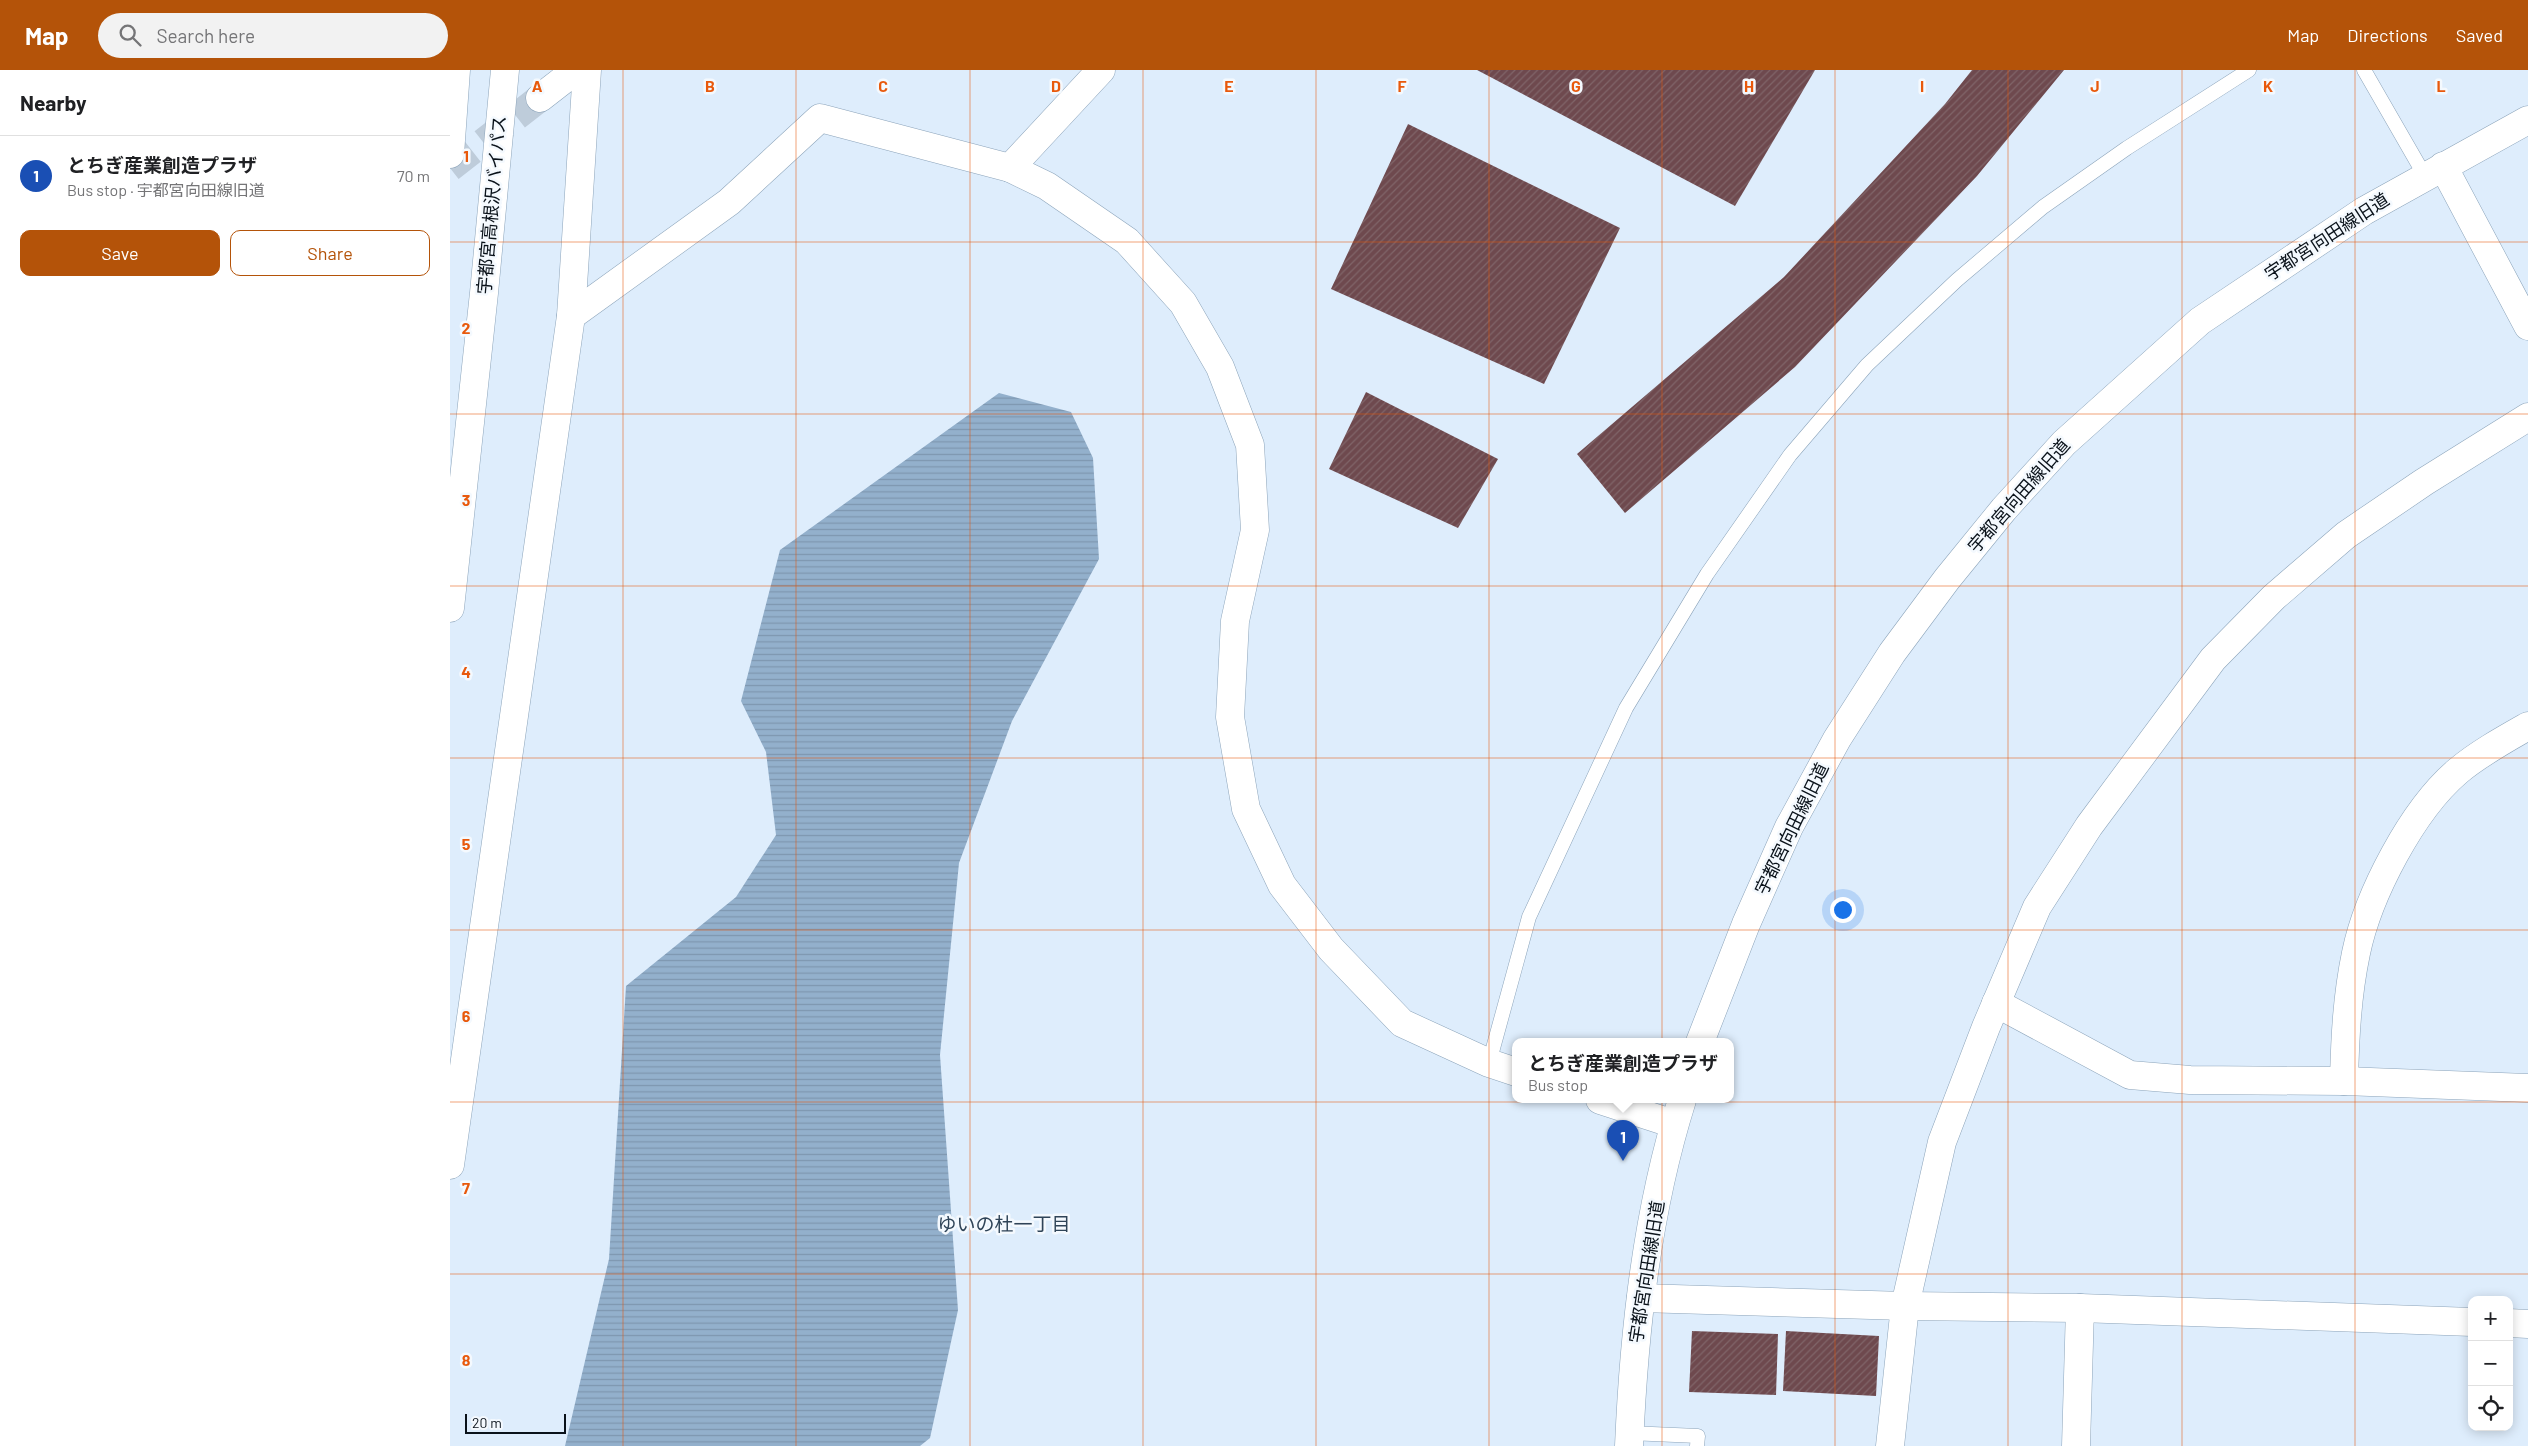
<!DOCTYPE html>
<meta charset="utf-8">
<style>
:root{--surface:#fff;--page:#f2f2f2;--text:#202124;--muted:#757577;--line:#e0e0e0;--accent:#b45309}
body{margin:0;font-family:Barlow,"Noto Sans JP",sans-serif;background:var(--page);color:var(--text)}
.controls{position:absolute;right:15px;bottom:15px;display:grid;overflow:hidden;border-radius:10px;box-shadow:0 2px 12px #0003}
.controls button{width:45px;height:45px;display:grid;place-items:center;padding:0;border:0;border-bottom:1px solid var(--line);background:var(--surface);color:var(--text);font:25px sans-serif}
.scale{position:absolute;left:15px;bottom:12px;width:101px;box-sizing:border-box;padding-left:5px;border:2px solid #0a121a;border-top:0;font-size:14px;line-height:18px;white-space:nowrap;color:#0a121a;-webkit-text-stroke:4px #f4f9fe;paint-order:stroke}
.you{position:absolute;left:1392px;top:839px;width:18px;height:18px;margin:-12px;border:4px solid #fff;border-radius:50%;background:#1a73e8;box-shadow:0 0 0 8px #1a73e833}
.badge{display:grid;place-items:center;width:32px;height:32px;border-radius:50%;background:var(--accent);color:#fff;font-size:16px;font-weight:700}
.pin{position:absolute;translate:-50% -41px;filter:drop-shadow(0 1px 2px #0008)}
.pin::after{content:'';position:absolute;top:26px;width:18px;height:15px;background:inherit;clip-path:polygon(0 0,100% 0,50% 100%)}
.popup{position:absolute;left:1062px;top:968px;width:222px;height:65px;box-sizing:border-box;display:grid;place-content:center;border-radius:10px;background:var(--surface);filter:drop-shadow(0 1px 4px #0005);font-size:16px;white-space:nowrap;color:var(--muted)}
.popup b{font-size:19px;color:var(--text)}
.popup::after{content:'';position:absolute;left:50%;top:100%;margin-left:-10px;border:10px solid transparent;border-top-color:var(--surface)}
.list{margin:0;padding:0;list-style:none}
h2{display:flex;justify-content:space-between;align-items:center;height:65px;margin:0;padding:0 20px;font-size:21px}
h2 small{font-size:16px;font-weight:400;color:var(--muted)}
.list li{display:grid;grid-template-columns:32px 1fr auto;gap:15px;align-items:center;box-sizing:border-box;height:80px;padding:0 20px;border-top:1px solid var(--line)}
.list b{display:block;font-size:19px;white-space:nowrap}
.list p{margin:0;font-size:16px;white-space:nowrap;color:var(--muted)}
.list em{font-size:16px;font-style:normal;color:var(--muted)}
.actions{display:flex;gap:10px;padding:15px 20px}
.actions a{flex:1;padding:11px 0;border:1px solid var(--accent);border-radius:10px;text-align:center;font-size:18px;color:var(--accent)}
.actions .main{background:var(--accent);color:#fff}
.icon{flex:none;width:28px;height:28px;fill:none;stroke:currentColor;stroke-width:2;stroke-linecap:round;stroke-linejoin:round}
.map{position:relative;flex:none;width:2078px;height:1376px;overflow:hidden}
header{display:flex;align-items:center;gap:30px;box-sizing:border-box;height:70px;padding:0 25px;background:var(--accent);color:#fff}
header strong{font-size:24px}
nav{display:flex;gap:28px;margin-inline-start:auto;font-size:18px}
.search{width:350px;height:45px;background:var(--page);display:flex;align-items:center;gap:12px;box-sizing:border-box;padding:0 18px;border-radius:28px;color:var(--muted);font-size:19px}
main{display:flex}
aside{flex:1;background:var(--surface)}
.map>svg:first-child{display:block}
.water{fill:url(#water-rules)}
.building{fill:url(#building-hatch)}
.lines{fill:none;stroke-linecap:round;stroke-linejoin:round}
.street-tunnel{stroke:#beccda;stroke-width:28;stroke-dasharray:28 14;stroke-linecap:butt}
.lane-casing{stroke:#8ca4ba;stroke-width:15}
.street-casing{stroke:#8ca4ba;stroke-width:29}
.secondary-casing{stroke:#8ca4ba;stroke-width:29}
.highway-casing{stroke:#8ca4ba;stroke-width:29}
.lane{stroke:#fff;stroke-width:14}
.street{stroke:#fff;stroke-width:28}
.secondary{stroke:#fff;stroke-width:28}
.highway{stroke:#fff;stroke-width:28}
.grid{fill:none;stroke:#e8590c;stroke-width:1;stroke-opacity:0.55}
.labels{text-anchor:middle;stroke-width:5;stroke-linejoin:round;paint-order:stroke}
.street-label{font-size:18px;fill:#0a121a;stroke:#f4f9fe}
.neighbourhood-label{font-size:19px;fill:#2f4458;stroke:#f4f9fe}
.grid-label{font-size:16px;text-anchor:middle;font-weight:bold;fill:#e8590c;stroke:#f4f9fe;stroke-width:5;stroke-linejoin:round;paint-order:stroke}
</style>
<header>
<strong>Map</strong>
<div class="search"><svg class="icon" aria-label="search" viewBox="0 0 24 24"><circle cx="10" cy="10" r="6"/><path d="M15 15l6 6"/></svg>Search here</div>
<nav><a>Map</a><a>Directions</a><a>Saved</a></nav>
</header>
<main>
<aside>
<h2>Nearby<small></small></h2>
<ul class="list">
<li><span class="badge" style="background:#1a4fb4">1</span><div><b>とちぎ産業創造プラザ</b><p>Bus stop · 宇都宮向田線旧道</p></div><em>70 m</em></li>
</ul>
<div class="actions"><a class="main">Save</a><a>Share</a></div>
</aside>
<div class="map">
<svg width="2078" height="1376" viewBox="0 0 2078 1376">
<defs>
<pattern id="water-rules" width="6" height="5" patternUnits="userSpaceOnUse" patternTransform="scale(1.25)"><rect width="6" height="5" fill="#93b0cc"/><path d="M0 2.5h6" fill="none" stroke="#7d96af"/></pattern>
<pattern id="building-hatch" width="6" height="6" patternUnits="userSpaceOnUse" patternTransform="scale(1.25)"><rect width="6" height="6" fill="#6e494e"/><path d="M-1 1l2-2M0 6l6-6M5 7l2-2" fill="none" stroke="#806569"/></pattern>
</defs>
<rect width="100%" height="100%" fill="#deedfc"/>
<polygon class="water" points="549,323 621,342 643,388 649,489 562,651 509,793 490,985 508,1240 480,1368 470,1376 115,1376 159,1189 176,916 286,827 326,765 316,682 291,631 330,480"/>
<g class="building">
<polygon points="1027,0 1365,0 1285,136"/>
<polygon points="1522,0 1614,0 1527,106 1345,297 1175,443 1127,384 1334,207 1495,34"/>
<polygon points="958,54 1170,158 1094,314 881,219"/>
<polygon points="916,322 1048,389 1008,458 879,399"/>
<polygon points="1242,1261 1328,1264 1326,1325 1239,1322"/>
<polygon points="1336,1261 1429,1266 1426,1326 1333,1321"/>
</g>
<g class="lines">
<polyline class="street-tunnel" points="0,98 90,28"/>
<g class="lane-casing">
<g id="lane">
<polyline points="1914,0 1975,106"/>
<polyline points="1039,993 1079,847 1176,638 1257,504 1340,385 1417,295 1507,210 1593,137 1677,78 1799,0"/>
<polyline points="1179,1363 1248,1366 1247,1376"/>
</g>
</g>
<g class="street-casing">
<g id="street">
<polyline points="90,28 126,0"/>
<polyline points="1993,96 2078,256"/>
<polyline points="560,98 597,116 677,171 733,233 770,297 800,375 805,460 785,551 780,647 796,739 832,815 881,879 952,953 1039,993 1066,1002"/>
<polyline points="121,246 279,132 370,48 560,98 651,0"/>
<polyline points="1546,933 1680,1005 1740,1010 1894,1011 2078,1018"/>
<path d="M1894 1011C1895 968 1897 926 1906 883 1918 825 1962 740 2008 701 2028 684 2055 669 2078 656"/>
<polyline points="1150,1030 1224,1054"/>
<polyline points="0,1095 121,246 137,0"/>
<polyline points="1191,1228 1455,1236 1630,1238 2022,1252"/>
<polyline points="2059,1253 2078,1254"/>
<polyline points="1440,1376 1455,1236 1492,1072 1536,957 1587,837 1639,756 1763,589 1824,527 1896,465 1974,412 2078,347"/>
<polyline points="1626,1376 1630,1238"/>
</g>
</g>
<g class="secondary-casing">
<g id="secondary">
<polyline points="1250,972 1296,854 1339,757 1387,669 1442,583 1497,509 1554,439 1614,373 1750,251 1914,141 2078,50"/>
<path d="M1179 1376C1184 1260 1197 1141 1232 1030"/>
</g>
</g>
<g class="highway-casing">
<g id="highway">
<polyline points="0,84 6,0"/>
<polyline points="0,538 34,223 55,0"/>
</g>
</g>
<use href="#lane" class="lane"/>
<use href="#street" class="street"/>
<use href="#secondary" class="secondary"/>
<use href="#highway" class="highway"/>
</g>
<path class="grid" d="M173 0V1376M346 0V1376M520 0V1376M693 0V1376M866 0V1376M1039 0V1376M1212 0V1376M1385 0V1376M1558 0V1376M1732 0V1376M1905 0V1376M0 172H2078M0 344H2078M0 516H2078M0 688H2078M0 860H2078M0 1032H2078M0 1204H2078"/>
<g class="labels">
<g class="street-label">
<text transform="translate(42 135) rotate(-85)" y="6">宇都宮高根沢バイパス</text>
<text transform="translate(1877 167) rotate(-33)" y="6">宇都宮向田線旧道</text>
<text transform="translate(1569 426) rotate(-49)" y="6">宇都宮向田線旧道</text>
<text transform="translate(1342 759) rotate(-64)" y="6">宇都宮向田線旧道</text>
<text transform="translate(1197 1202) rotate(-81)" y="6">宇都宮向田線旧道</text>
</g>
<g class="neighbourhood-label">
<text x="554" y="1161">ゆいの杜一丁目</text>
</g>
</g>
<g class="grid-label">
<text x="87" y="22">A</text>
<text x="260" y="22">B</text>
<text x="433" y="22">C</text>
<text x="606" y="22">D</text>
<text x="779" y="22">E</text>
<text x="952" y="22">F</text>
<text x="1126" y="22">G</text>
<text x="1299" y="22">H</text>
<text x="1472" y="22">I</text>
<text x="1645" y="22">J</text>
<text x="1818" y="22">K</text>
<text x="1991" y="22">L</text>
<text x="16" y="92">1</text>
<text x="16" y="264">2</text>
<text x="16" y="436">3</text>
<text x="16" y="608">4</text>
<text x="16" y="780">5</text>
<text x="16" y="952">6</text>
<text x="16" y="1124">7</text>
<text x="16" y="1296">8</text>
</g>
</svg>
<div class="controls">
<button>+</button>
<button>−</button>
<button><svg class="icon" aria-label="locate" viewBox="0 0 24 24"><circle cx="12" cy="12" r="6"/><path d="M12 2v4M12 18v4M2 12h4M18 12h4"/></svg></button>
</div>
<div class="scale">20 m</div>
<div class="you"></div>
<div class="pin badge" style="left:1173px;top:1091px;background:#1a4fb4">1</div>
<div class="popup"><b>とちぎ産業創造プラザ</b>Bus stop</div>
</div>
</main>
